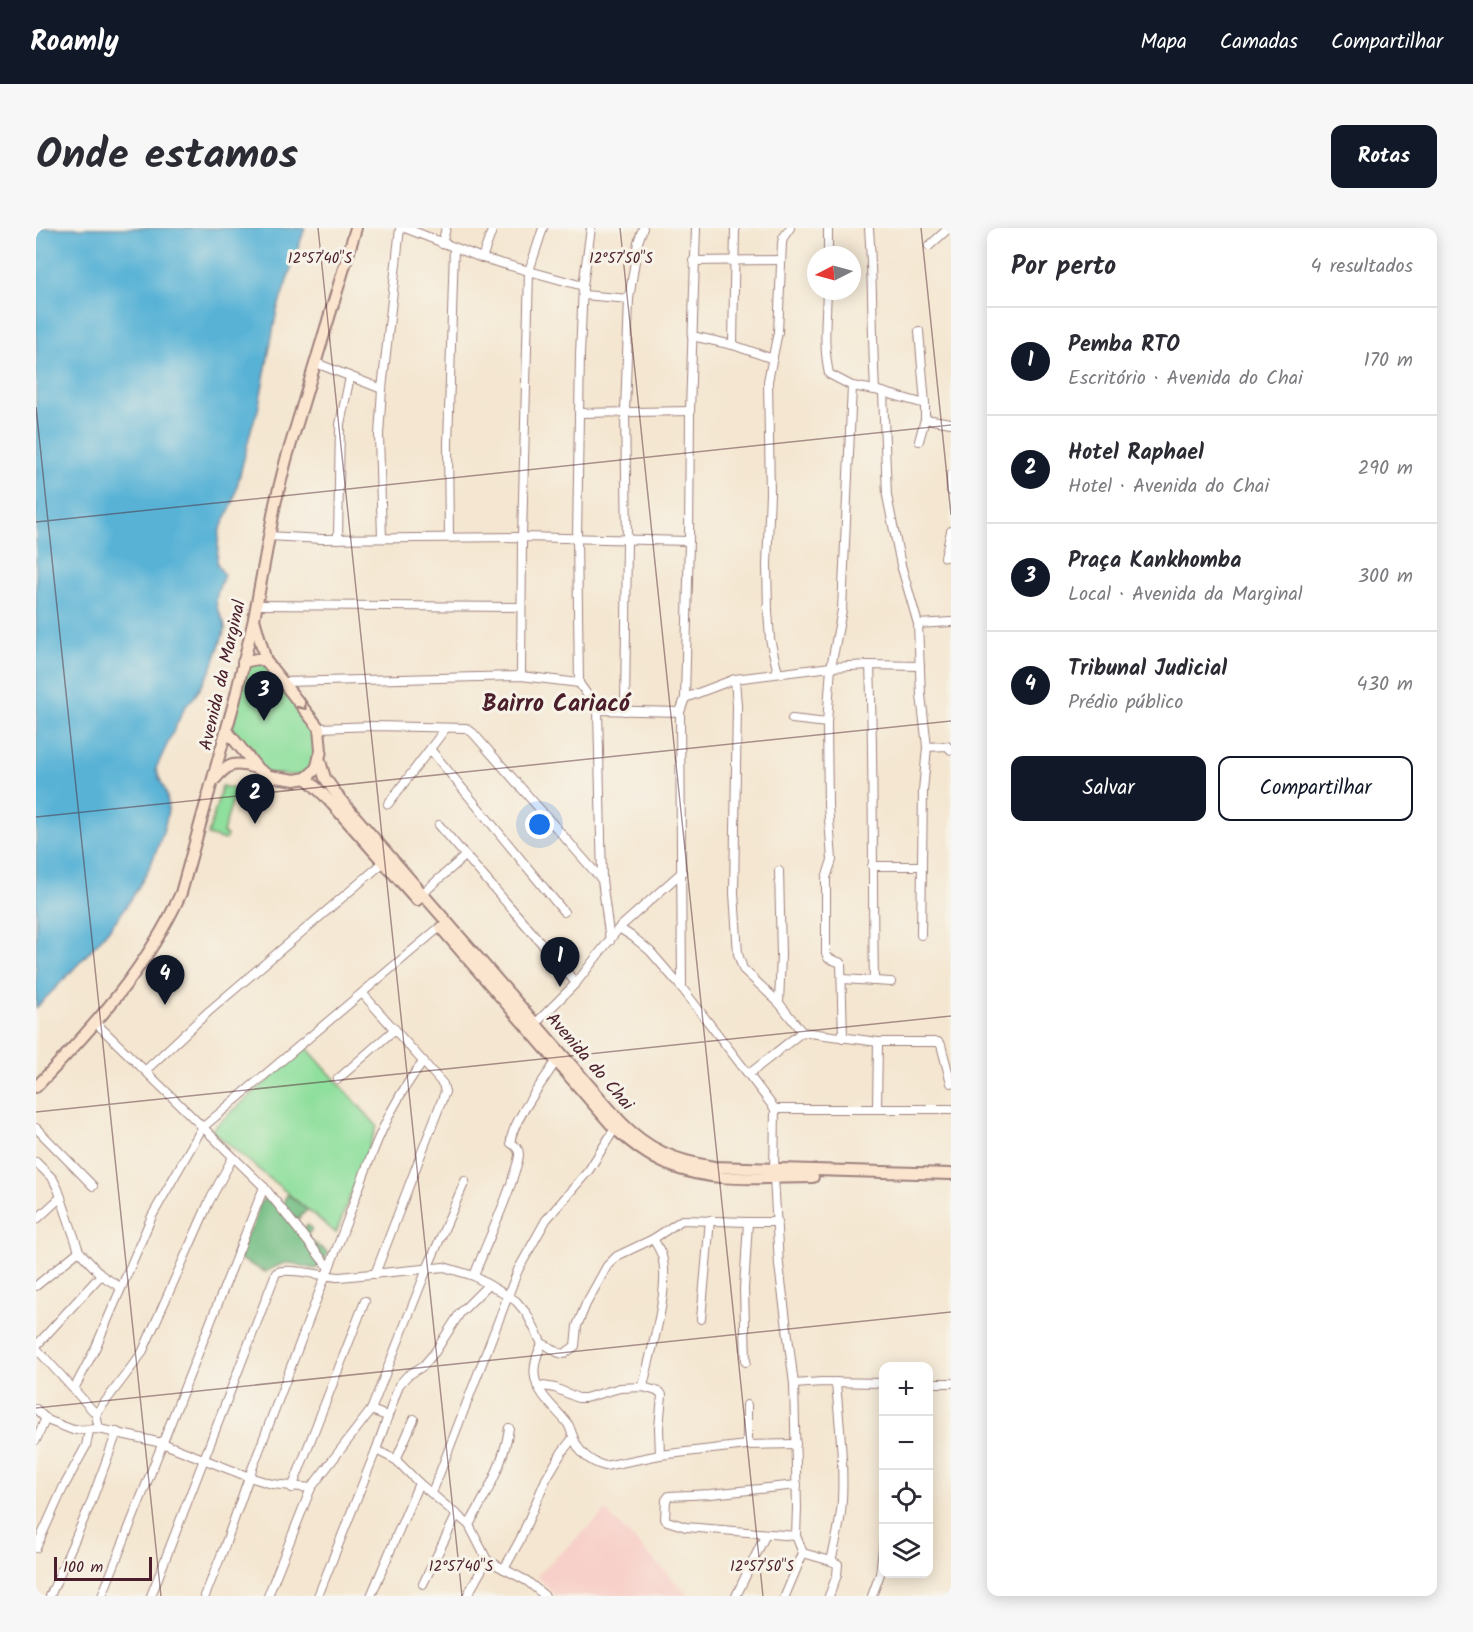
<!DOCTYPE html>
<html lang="pt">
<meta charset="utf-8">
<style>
:root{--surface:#fff;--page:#f7f7f7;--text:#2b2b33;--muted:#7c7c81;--line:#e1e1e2;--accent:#111827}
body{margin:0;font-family:Kalam,sans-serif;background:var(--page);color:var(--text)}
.controls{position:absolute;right:18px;bottom:18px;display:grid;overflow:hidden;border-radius:12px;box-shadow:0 3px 15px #0003}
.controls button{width:54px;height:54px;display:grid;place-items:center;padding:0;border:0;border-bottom:2px solid var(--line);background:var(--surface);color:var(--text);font:30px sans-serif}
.compass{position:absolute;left:771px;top:18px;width:54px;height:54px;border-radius:50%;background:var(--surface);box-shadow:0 3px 15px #0003;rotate:264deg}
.scale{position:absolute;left:18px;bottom:15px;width:98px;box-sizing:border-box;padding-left:6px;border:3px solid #4a1f2b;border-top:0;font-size:16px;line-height:21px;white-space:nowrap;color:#4a1f2b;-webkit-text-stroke:4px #f7f3e8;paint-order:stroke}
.you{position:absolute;left:504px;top:597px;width:21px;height:21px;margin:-15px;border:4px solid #fff;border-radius:50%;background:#1a73e8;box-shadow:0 0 0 9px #1a73e833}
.badge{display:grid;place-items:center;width:39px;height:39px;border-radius:50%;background:var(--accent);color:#fff;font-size:20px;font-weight:700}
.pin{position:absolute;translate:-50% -50px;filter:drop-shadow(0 2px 3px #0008)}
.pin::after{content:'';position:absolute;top:32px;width:21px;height:18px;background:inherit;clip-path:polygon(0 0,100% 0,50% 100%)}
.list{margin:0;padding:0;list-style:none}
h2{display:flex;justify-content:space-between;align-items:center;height:78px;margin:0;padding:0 24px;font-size:26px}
h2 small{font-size:20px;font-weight:400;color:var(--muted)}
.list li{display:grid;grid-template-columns:39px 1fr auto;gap:18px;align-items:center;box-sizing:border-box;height:108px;padding:0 24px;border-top:2px solid var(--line)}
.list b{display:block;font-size:22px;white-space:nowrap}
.list p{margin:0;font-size:20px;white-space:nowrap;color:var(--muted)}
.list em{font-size:20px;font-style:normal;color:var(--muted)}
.actions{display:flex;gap:12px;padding:18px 24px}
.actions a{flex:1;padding:14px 0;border:2px solid var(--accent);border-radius:12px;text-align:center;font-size:21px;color:var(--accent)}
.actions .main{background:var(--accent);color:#fff}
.icon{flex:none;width:33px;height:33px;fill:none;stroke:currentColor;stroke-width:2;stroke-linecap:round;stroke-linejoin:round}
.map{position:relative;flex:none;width:915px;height:1368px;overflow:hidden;border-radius:12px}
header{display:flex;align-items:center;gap:36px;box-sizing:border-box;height:84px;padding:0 30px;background:var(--accent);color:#fff}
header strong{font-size:28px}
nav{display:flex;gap:33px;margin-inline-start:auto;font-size:21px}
.intro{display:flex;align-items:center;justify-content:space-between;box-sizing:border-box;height:144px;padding:0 36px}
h1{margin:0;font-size:42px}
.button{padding:15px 27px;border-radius:12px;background:var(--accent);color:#fff;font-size:21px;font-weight:700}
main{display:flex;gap:36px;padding:0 36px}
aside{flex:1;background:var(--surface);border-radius:12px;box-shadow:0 3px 15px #0003}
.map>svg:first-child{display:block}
.built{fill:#f7d0c9}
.green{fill:#8fdf9d;stroke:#6c7f64;stroke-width:1.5}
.forest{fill:#73be84;stroke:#5e6e58;stroke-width:1.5}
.water{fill:#58b2d6;stroke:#516880;stroke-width:1.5}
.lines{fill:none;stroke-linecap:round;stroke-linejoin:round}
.street-casing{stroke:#9f827e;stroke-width:10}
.secondary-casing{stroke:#9f827e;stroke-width:14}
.street{stroke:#fff;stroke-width:8}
.secondary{stroke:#fbe5cf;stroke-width:10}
.oneway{stroke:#a2827d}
.ticks{fill:none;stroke:#4a1f2b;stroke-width:1.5;stroke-opacity:0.45}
.labels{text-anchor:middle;stroke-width:6;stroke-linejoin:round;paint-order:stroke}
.street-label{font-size:18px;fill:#4a1f2b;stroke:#f7f3e8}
.district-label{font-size:24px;font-weight:bold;fill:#4a1f2b;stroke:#f7f3e8}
.ticks-label{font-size:15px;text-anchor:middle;fill:#4a1f2b;stroke:#f7f3e8;stroke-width:6;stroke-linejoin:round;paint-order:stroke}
</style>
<header>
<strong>Roamly</strong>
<nav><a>Mapa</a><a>Camadas</a><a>Compartilhar</a></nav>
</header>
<div class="intro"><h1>Onde estamos</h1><a class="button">Rotas</a></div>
<main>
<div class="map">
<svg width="915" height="1368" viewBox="0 0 915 1368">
<rect width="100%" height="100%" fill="#f7f3e8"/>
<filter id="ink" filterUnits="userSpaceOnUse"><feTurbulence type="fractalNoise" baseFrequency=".0167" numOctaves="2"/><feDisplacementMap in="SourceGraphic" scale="12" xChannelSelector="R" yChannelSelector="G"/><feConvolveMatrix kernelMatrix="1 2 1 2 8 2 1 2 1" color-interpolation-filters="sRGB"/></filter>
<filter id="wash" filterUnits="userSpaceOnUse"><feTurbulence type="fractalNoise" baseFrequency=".008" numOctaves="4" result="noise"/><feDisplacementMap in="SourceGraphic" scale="24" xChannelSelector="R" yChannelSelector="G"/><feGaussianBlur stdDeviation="1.35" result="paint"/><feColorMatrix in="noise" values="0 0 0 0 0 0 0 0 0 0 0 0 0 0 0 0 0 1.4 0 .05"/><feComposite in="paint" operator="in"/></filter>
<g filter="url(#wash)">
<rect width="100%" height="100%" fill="#f4e6d0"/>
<polygon class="built" points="570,1283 653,1368 519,1368 501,1347"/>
<g class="green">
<polygon points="228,435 278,494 281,529 269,548 232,545 224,538 195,502 212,436"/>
<polygon points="186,558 202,562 200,570 197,570 187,605 191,607 189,612 172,607"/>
<polygon points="270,819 341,898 300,1005 175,902"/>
</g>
<path class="forest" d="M251 966 271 982 259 994 267 1002 272 997 276 1001 270 1009 292 1025C280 1052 274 1036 252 1035 245 1034 236 1041 229 1044L202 1030 206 1013 216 1000 223 978 227 971 246 978Z"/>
<path class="water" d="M0 0H269L241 82 222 182 216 198 197 275 183 304 181 335 188 347C184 358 177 371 182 382 185 389 189 393 189 401L175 442 159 468 149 479 120 540C124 556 132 561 132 579 132 590 128 600 125 610 103 679 48 730 0 780Z"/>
</g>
<g filter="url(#ink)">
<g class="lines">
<g class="street-casing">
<g id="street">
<polyline points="369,0 446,30 547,58"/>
<polyline points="555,0 547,58 544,126 541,310 543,455 562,482 566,652 574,713"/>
<path d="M833 0C837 54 836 108 839 162"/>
<polyline points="406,16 410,0"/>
<polyline points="893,18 913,0"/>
<polyline points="792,27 792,0"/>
<polyline points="446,30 457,0"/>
<polyline points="657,33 744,32"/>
<path d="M791 63C790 91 787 118 793 146L816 158 839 162 889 176"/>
<polyline points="548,67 593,71"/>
<polyline points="883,103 889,176 889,191 883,213"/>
<polyline points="656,108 697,117 737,131"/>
<polyline points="697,117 699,0"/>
<polyline points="280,135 346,161"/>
<polyline points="847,164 851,268 865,337 882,396 885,467 891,519 887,563 885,707"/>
<polyline points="544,185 654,183"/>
<polyline points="889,191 915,195"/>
<polyline points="915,247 915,263"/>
<polyline points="232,308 286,311 486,309 653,313"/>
<polyline points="413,309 412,216 418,20"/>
<polyline points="346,310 343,207 346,161 364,0"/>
<polyline points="302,311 304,196 314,149"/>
<polyline points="909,329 915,303"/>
<polyline points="221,377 485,379"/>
<polyline points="882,396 915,394"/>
<path d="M834 437C838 542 836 648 838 753"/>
<polyline points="742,445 734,411 732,383 731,336 734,265 732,153 742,104 746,15 747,10 754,0"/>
<polyline points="485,448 486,309 493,43 507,0"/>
<polyline points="699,451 701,478 698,665 702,726 707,741 743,775 766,804 842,814 902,814 905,817 915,855"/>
<polyline points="248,454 485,448 543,455"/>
<polyline points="649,470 699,451 795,439 834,437 884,438"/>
<polyline points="562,482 644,484"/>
<polyline points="589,483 591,311 589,184 593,71 602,14 607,0"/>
<polyline points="756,491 791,495"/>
<polyline points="283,500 338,498 430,500 437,505 566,652"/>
<polyline points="891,519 911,518 915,522"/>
<polyline points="394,521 528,684"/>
<polyline points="352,576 410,500"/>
<polyline points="403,597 540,755"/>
<polyline points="836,638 886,638"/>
<polyline points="386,666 429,628"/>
<polyline points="583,700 597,709 614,723 646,760 739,881 738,949 743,1037 758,1156 761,1280 760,1308"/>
<polyline points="807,751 855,754"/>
<polyline points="646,760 644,484 649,470 653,313 654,183 660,0"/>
<polyline points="327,766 407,856 409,864 339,1046"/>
<polyline points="743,775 745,727 743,643"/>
<polyline points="59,794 228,959 293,1040"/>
<polyline points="500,795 540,755 583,700 646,644"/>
<polyline points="807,810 805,735 792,730 790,725 790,650 796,632 792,577 791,495 795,439 806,382 816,158"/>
<path d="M521 832C511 848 472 899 475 915 479 918 483 920 483 926 483 934 478 944 476 953 465 986 450 1016 438 1048L480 1073 491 1086 506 1116C515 1117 516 1125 528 1126L539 1118 541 1098 550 1076 571 1038 581 1028 617 1011 646 992 712 994 708 1061 710 1134"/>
<polyline points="110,842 172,784 348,634"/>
<polyline points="713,846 766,804"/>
<polyline points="302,851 359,801"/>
<polyline points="841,880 842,814"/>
<polyline points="739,881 915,881"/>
<polyline points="0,900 57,958"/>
<polyline points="0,934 17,951 22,961 43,1023 65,1047 84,1059"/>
<polyline points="0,992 25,969"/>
<polyline points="712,994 742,994"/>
<polyline points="0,1058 43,1023"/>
<polyline points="665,1091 674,992"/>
<path d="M506 1116C486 1156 509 1168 532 1196 534 1199 535 1204 537 1208 542 1224 554 1234 569 1238L624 1227"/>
<polyline points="0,1118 65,1047"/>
<polyline points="0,1120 60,1186 63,1201"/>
<polyline points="892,1155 915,1155"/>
<polyline points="758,1156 786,1154 848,1155"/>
<polyline points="501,1157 519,1160 542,1170 549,1170 584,1160 607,1159 624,1164 626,1167 623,1200 624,1227 711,1217 760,1216"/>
<path d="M607 1159C614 1124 635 1062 626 1028 624 1022 621 1017 617 1011"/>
<polyline points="38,1161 59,1121 116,988 166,900 404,699"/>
<polyline points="711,1177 711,1217"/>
<path d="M0 1181 11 1192 37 1202 63 1201 126 1215 213 1249 289 1049C321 977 337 895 388 833"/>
<polyline points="335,1182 391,1041 429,953"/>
<polyline points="60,1186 106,1125 173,974 197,929"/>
<polyline points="0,1212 10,1190"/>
<polyline points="340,1222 363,1157 371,1148 387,1138 399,1124 424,1085 452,1057"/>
<polyline points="360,1232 378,1191"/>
<polyline points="761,1257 675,1266 633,1268 630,1272 629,1291 631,1293 650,1299 760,1308 767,1325 795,1333"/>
<polyline points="256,1260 329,1073"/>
<polyline points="396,1265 482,1042 510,992 553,942 581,897"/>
<path d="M433 1297C451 1265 468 1236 473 1200"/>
<polyline points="0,1320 27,1260 50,1218 53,1203"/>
<polyline points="468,1341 484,1312 510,1251 526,1224 537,1210"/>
<polyline points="387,1356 421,1286"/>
<polyline points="14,1368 54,1277 81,1204"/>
<polyline points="66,1368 228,959"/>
<path d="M115 1368 240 1045C250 1038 289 1049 304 1049L408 1039 438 1048"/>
<polyline points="169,1368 188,1320 213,1249 236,1256 275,1260 335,1182 351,1188"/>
<polyline points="232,1368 275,1260"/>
<polyline points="282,1368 340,1222 360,1232 383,1255"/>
<polyline points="335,1368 383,1255 433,1297 451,1332 491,1353 509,1368"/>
<polyline points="431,1368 451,1332"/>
<polyline points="700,1368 730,1306"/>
<polyline points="749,1368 767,1325"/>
<path d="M793 1368 801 1347 802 1336 795 1333C800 1313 805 1293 806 1272 808 1233 803 1193 800 1154"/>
<polyline points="836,1368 844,1346 848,1311"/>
</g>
</g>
<g class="secondary-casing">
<g id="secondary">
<polyline points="207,434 221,431 230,433"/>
<polyline points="191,503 221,540 233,548 259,552 270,550 278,543 281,538 285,523 283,500 230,433 218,391"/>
<path d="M283 530 289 550 304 571 584 893C612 922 639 933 678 939L915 946"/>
<polyline points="270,550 289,568 381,672"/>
<path d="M179 551C193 534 200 534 220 540"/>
<path d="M405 700 579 901C596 915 613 929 633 937 677 956 731 949 777 949"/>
<path d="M0 859C56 801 112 739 145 665L199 471 218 391 239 276 250 232 320 0"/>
</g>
</g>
<use href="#street" class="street"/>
<use href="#secondary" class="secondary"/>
</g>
<defs><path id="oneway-chevron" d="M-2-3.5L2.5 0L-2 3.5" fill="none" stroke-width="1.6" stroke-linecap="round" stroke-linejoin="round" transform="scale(1.5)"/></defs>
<use class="oneway" href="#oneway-chevron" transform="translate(267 478) rotate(51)"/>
</g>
<path class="ticks" d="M282 0 426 1368M584 0 727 1368M885 0 915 287M0 179 125 1368M0 294 915 197M0 589 915 493M0 884 915 788M0 1180 915 1084"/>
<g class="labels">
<g class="street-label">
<text transform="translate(186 447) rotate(-77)" y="6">Avenida da Marginal</text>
<text transform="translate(554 833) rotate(49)" y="6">Avenida do Chai</text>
</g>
<g class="district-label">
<text x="520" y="483">Bairro Cariacó</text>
</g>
</g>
<g class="ticks-label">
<text x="284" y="35">12°57'40"S</text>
<text x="585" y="35">12°57'50"S</text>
<text x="425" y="1343">12°57'40"S</text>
<text x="726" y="1343">12°57'50"S</text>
</g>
</svg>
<div class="controls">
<button>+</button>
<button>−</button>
<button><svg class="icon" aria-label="locate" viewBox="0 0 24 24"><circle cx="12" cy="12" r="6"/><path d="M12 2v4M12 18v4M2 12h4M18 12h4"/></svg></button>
<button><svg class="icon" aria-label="layers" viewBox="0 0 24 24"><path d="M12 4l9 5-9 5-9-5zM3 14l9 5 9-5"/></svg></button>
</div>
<svg class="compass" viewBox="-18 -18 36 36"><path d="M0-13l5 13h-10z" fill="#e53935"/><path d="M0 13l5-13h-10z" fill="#7c7c81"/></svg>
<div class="scale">100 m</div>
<div class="you"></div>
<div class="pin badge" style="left:524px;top:759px">1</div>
<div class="pin badge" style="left:219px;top:596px">2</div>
<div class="pin badge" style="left:228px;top:493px">3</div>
<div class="pin badge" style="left:129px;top:777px">4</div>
</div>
<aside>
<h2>Por perto<small>4 resultados</small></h2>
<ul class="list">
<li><span class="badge">1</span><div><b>Pemba RTO</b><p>Escritório · Avenida do Chai</p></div><em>170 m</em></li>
<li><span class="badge">2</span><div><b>Hotel Raphael</b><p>Hotel · Avenida do Chai</p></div><em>290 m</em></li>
<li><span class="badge">3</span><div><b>Praça Kankhomba</b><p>Local · Avenida da Marginal</p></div><em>300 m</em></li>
<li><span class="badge">4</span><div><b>Tribunal Judicial</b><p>Prédio público</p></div><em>430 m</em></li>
</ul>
<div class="actions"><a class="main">Salvar</a><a>Compartilhar</a></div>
</aside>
</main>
